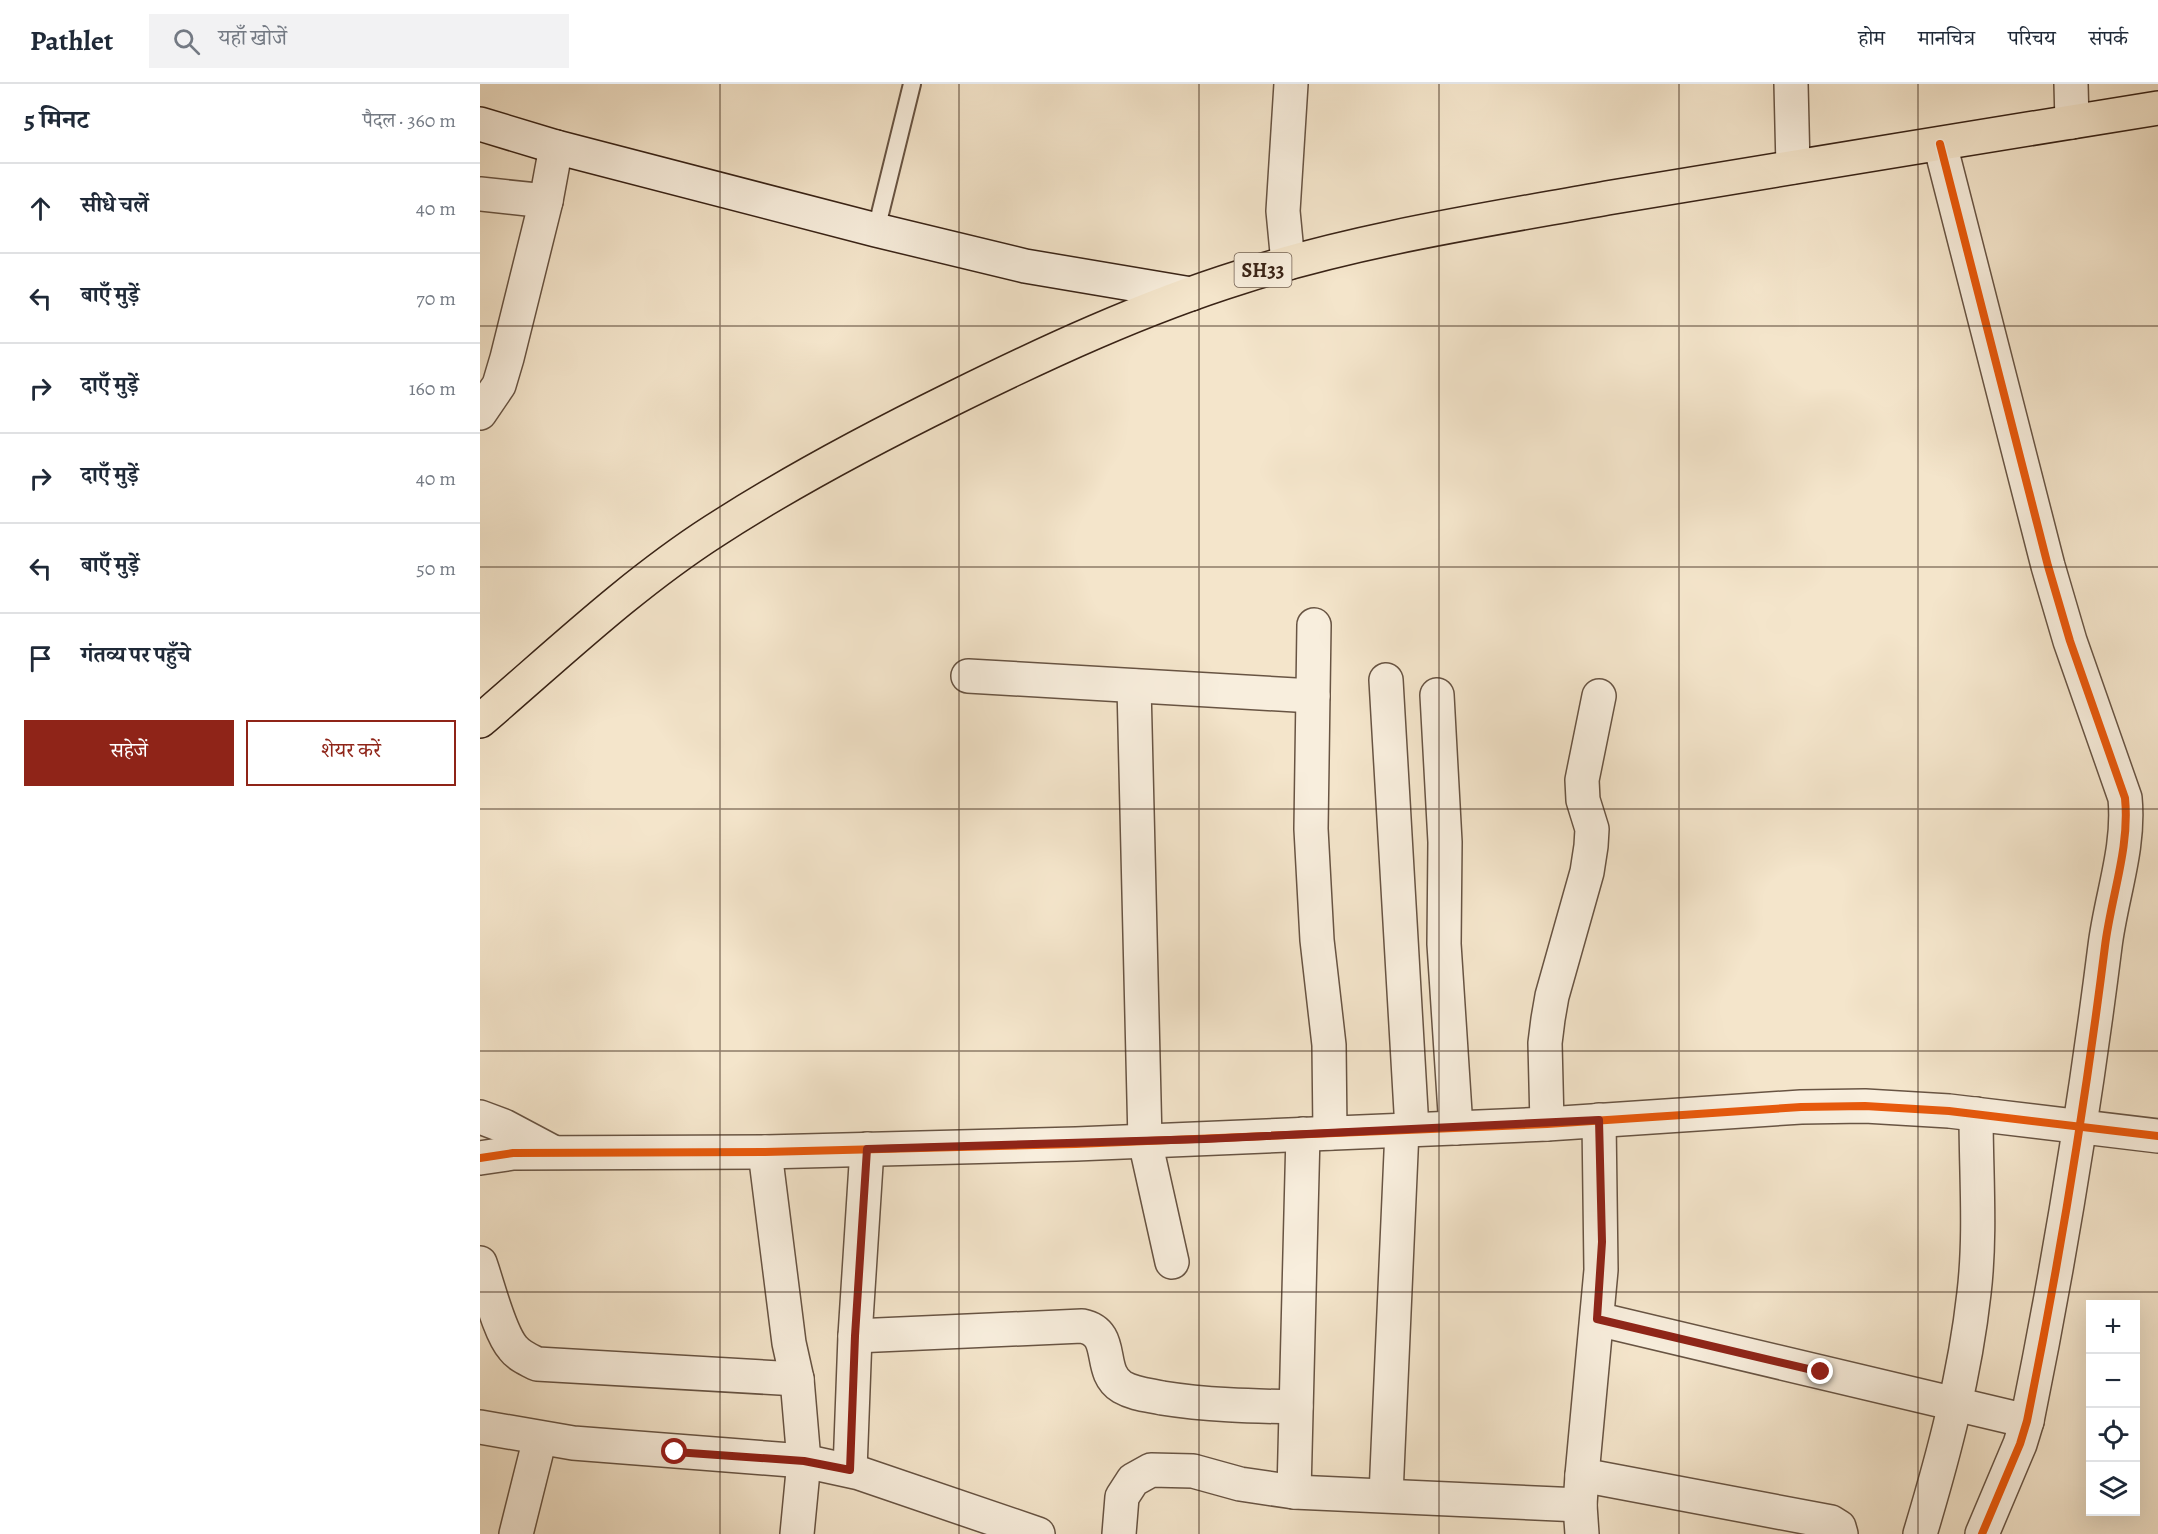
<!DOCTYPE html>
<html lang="hi">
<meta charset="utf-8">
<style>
:root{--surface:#fff;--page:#f2f2f3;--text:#1f2937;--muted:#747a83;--line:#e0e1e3;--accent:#8f2418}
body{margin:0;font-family:Alegreya,"Noto Serif Devanagari",serif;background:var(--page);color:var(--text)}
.controls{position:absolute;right:18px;bottom:18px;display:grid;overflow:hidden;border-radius:0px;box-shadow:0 6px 24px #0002}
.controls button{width:54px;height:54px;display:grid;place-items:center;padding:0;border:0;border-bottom:2px solid var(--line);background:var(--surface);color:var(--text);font:30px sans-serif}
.stop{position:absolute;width:18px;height:18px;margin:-14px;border:4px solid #8f2418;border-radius:50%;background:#fff}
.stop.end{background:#8f2418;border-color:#fff;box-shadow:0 2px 6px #0008}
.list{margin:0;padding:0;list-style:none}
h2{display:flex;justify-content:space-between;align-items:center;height:78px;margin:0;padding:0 24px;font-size:26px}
h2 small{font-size:20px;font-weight:400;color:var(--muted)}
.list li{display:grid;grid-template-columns:39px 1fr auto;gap:18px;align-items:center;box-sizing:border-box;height:90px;padding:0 24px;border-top:2px solid var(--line)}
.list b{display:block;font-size:22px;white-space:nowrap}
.list em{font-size:20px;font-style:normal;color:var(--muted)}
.actions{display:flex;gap:12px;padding:18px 24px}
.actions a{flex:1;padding:14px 0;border:2px solid var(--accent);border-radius:0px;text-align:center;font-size:21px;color:var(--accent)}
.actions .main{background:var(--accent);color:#fff}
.icon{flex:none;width:33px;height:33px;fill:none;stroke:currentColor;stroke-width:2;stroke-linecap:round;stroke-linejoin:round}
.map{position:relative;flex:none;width:1678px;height:1450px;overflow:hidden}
header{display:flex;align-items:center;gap:36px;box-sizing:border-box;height:84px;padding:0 30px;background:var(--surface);border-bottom:2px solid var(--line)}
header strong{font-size:28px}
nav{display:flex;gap:33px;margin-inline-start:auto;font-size:21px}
.search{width:420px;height:54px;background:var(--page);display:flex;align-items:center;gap:15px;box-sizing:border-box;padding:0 21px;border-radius:0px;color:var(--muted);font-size:22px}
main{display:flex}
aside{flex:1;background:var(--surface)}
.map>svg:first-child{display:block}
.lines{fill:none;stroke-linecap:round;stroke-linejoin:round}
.lane-casing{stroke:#685443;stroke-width:20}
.street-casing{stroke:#685443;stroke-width:36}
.secondary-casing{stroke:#392316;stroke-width:36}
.primary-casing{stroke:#392316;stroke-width:36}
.lane{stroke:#f8eedd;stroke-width:16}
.street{stroke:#f8eedd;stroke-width:33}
.secondary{stroke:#f8eedd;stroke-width:33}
.primary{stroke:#f4e5cb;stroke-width:33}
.cycleway-casing{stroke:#f8eedd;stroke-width:11}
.cycleway{stroke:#e8590c;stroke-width:8}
.route{stroke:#8f2418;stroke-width:8}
.grid{fill:none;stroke:#392316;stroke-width:1.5;stroke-opacity:0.55}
.labels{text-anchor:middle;stroke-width:5;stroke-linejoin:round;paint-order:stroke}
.shield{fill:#f8eedd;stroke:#726052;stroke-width:1.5}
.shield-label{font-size:20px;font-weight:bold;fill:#392316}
</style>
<header>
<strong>Pathlet</strong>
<div class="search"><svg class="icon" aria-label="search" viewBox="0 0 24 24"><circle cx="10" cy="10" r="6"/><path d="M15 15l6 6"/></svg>यहाँ खोजें</div>
<nav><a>होम</a><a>मानचित्र</a><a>परिचय</a><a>संपर्क</a></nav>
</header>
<main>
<aside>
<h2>5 मिनट<small>पैदल · 360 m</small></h2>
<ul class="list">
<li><svg class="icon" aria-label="ahead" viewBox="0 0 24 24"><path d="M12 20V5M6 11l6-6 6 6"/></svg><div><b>सीधे चलें</b></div><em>40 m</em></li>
<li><svg class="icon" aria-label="left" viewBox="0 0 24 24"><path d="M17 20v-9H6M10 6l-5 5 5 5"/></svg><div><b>बाएँ मुड़ें</b></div><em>70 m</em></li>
<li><svg class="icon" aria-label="right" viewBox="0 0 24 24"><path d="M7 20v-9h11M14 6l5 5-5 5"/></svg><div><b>दाएँ मुड़ें</b></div><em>160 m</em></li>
<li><svg class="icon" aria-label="right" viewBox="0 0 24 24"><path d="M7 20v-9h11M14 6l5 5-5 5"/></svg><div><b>दाएँ मुड़ें</b></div><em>40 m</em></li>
<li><svg class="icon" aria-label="left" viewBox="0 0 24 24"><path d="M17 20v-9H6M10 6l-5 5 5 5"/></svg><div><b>बाएँ मुड़ें</b></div><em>50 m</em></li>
<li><svg class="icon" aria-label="arrive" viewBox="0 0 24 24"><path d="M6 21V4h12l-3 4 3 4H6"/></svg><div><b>गंतव्य पर पहुँचे</b></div></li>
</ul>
<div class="actions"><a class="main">सहेजें</a><a>शेयर करें</a></div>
</aside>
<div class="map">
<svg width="1678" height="1450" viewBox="0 0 1678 1450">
<rect width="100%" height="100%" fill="#f4e5cb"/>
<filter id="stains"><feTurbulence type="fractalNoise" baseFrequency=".00333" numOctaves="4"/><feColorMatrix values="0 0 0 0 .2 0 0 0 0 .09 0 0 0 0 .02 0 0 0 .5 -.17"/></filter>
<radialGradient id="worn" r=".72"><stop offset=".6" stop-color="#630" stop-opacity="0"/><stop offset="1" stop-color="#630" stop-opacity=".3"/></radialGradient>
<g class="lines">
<g class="lane-casing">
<polyline id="lane" points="396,146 432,0"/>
</g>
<g class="street-casing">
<g id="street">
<polyline points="1311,0 1313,83"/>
<polyline points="1591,0 1592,38"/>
<path d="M1460 60 1568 482 1590 557 1645 714C1650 764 1631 813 1625 862 1605 1021 1579 1180 1547 1337L1540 1360 1502 1450"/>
<polyline points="0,110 66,117"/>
<polyline points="808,179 803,127 811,0"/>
<polyline points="0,329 19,301 27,274 66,117 76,63"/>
<polyline points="834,541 831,745 837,856 849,961 850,1049"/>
<polyline points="488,592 833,612"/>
<polyline points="906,596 932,1045"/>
<polyline points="654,602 665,1057 692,1178"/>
<polyline points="957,611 965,758 964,860 976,1044"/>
<polyline points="0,1033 24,1042 71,1067"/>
<polyline points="1067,1040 1065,959 1068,935 1072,912 1107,788 1111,762 1112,745 1103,716 1102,696 1119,612"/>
<polyline points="285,1068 309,1259 317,1295 324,1377 317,1450"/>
<polyline points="0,1074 33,1069 285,1068 596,1060 1067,1040 1321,1023 1385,1022 1469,1027 1678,1052"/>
<path d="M0 1179C8 1201 19 1248 33 1264 39 1272 49 1276 57 1280L317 1295"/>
<polyline points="1117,1235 1547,1337"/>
<path d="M375 1252 602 1242C637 1249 616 1287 642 1303 654 1310 668 1311 682 1314 726 1321 771 1322 816 1323"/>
<polyline points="0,1343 93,1359 324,1377 379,1389 558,1450"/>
<polyline points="370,1386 375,1252 387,1065"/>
<polyline points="1102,1391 1351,1438 1359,1443 1361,1450"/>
<polyline points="814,1408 823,1050"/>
<polyline points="906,1411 922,1046"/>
<polyline points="36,1450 60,1354"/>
<polyline points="639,1450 642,1413 653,1396 671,1386 713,1387 760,1400 814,1408 1100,1421"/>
<polyline points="1102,1450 1100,1421 1102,1391 1121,1186 1119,1036"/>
<path d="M1440 1450C1464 1370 1485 1291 1494 1209 1501 1150 1496 1089 1496 1030"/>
</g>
</g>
<g class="secondary-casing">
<polyline id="secondary" points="0,40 76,63 396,146 545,182 711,210"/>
</g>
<g class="primary-casing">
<path id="primary" d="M0 637C76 572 150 501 234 447 311 397 393 354 474 314 567 268 662 224 761 193 879 155 1005 136 1127 114 1311 83 1494 54 1678 24"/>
</g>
<use href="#lane" class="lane"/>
<use href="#street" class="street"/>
<use href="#secondary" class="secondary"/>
<use href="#primary" class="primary"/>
<g class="cycleway-casing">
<g id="cycleway">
<path d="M1460 60 1568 482 1590 557 1645 714C1650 764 1631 813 1625 862 1605 1021 1579 1180 1547 1337L1540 1360 1502 1450"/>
<polyline points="0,1074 33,1069 285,1068 596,1060 1067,1040 1321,1023 1385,1022 1469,1027 1678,1052"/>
</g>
</g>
<use href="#cycleway" class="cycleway"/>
</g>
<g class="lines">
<polyline class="route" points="195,1368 324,1377 370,1386 375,1252 387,1065 725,1055 1119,1036 1122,1158 1117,1235 1341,1288"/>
</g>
<path class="grid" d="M240 0V1450M479 0V1450M719 0V1450M959 0V1450M1199 0V1450M1438 0V1450M0 242H1678M0 483H1678M0 725H1678M0 967H1678M0 1208H1678"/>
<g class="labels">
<rect class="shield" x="754.5" y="169" width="57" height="34" rx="4.5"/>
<g class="shield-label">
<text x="783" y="193">SH33</text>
</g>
</g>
<rect width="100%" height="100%" filter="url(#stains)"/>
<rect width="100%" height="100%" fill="url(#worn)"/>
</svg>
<div class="controls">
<button>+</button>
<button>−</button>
<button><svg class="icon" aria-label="locate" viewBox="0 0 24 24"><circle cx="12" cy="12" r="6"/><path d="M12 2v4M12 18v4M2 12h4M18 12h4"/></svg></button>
<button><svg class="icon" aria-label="layers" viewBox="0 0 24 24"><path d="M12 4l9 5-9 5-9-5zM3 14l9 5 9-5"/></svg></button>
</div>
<div class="stop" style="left:195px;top:1368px"></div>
<div class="stop end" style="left:1341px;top:1288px"></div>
</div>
</main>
